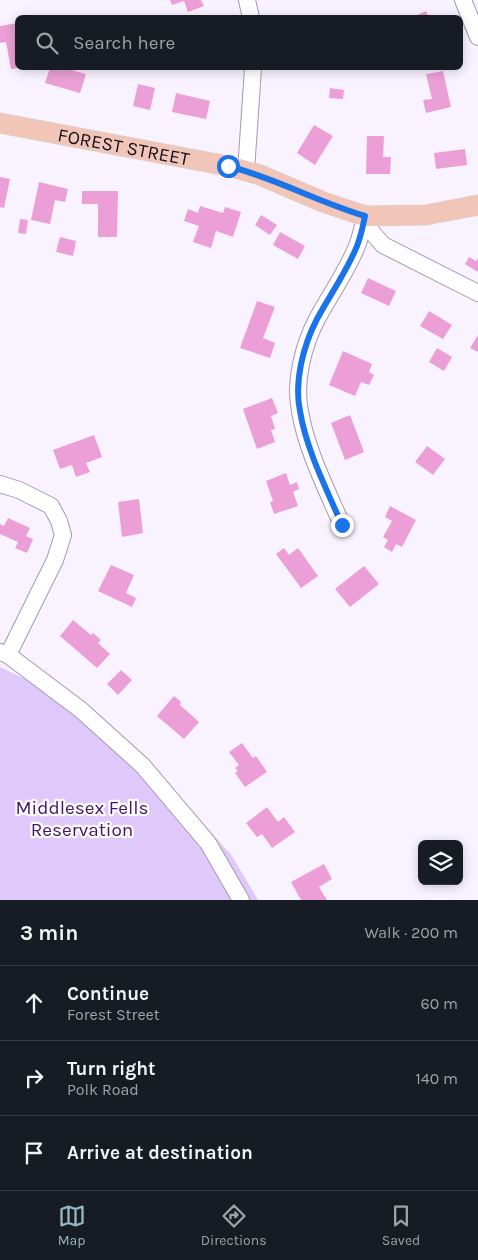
<!DOCTYPE html>
<meta charset="utf-8">
<style>
:root{--surface:#171b24;--page:#20242c;--text:#f1f3f6;--muted:#9ea1a6;--line:#363941;--accent:#95b7be}
body{margin:0;font-family:Karla,sans-serif;background:var(--page);color:var(--text)}
.controls{position:absolute;right:15px;bottom:15px;display:grid;overflow:hidden;border-radius:8px;box-shadow:0 2px 12px #0003}
.controls button{width:45px;height:45px;display:grid;place-items:center;padding:0;border:0;border-bottom:1px solid var(--line);background:var(--surface);color:var(--text);font:25px sans-serif}
.stop{position:absolute;width:15px;height:15px;margin:-11px;border:4px solid #1a73e8;border-radius:50%;background:#fff}
.stop.end{background:#1a73e8;border-color:#fff;box-shadow:0 1px 5px #0008}
.list{margin:0;padding:0;list-style:none}
h2{display:flex;justify-content:space-between;align-items:center;height:65px;margin:0;padding:0 20px;font-size:21px}
h2 small{font-size:16px;font-weight:400;color:var(--muted)}
.list li{display:grid;grid-template-columns:32px 1fr auto;gap:15px;align-items:center;box-sizing:border-box;height:75px;padding:0 20px;border-top:1px solid var(--line)}
.list b{display:block;font-size:19px;white-space:nowrap}
.list p{margin:0;font-size:16px;white-space:nowrap;color:var(--muted)}
.list em{font-size:16px;font-style:normal;color:var(--muted)}
.icon{flex:none;width:28px;height:28px;fill:none;stroke:currentColor;stroke-width:2;stroke-linecap:round;stroke-linejoin:round}
.map{position:relative;flex:none;width:478px;height:900px;overflow:hidden}
.search{position:absolute;background:var(--surface);box-shadow:0 2px 12px #0003;left:15px;right:15px;top:15px;height:55px;display:flex;align-items:center;gap:12px;box-sizing:border-box;padding:0 18px;border-radius:8px;color:var(--muted);font-size:19px}
.sheet{height:290px;background:var(--surface)}
nav{display:flex;justify-content:space-around;align-items:center;box-sizing:border-box;height:70px;border-top:1px solid var(--line);background:var(--surface);font-size:14px;color:var(--muted)}
nav a{display:grid;justify-items:center;gap:2px}
nav .on{color:var(--accent)}
.map>svg:first-child{display:block}
.green{fill:#dfc8fa}
.building{fill:#ec9fd7}
.lines{fill:none;stroke-linecap:round;stroke-linejoin:round}
.minor-casing{stroke:#a598b4;stroke-width:18}
.major-casing{stroke:#d5d4d6;stroke-width:21}
.minor{stroke:#fff;stroke-width:16}
.major{stroke:#f1c5b8;stroke-width:20}
.route{stroke:#1a73e8;stroke-width:6}
.labels{text-anchor:middle;stroke-width:4.5;stroke-linejoin:round;paint-order:stroke}
.street-label{font-size:19px;fill:#130f19;stroke:#fff}
.park-label{font-size:19px;fill:#46116c;stroke:#fff}
</style>
<div class="map">
<svg width="478" height="900" viewBox="0 0 478 900">
<rect width="100%" height="100%" fill="#f8f3ff"/>
<polygon class="green" points="0,667 23,678 61,703 177,794 232,856 258,900 0,900"/>
<g class="building">
<polygon points="170,0 201,0 204,6 188,12 184,1 172,5"/>
<polygon points="426,11 429,18 410,18"/>
<polygon points="18,23 18,68 11,69 6,42 0,43 0,26"/>
<polygon points="50,68 64,68 86,74 80,93 45,83"/>
<polygon points="443,71 451,107 426,113 423,100 432,99 426,74"/>
<polygon points="138,84 155,88 150,110 133,106"/>
<polygon points="330,88 344,90 343,99 329,98"/>
<polygon points="176,93 210,101 206,119 172,112"/>
<polygon points="314,125 333,136 315,165 297,153"/>
<polygon points="367,136 384,136 383,157 391,157 390,174 366,174"/>
<polygon points="465,149 467,165 436,169 434,153"/>
<polygon points="0,177 10,179 4,208 0,207"/>
<polygon points="39,182 68,189 65,202 55,200 50,224 31,220"/>
<polygon points="82,191 118,191 117,237 98,237 98,204 82,204"/>
<polygon points="200,206 223,213 225,207 241,212 233,237 216,231 211,248 193,242 199,226 184,221 188,209 198,213"/>
<polygon points="261,215 277,225 270,235 255,225"/>
<polygon points="20,219 28,220 26,234 18,233"/>
<polygon points="280,232 305,246 298,259 273,245"/>
<polygon points="60,237 76,241 73,256 56,252"/>
<polygon points="469,257 476,261 478,258 478,272 465,264"/>
<polygon points="368,278 396,291 389,306 361,293"/>
<polygon points="257,301 275,307 263,338 275,343 270,358 240,348"/>
<polygon points="429,311 452,325 443,339 420,326"/>
<polygon points="478,335 478,352 470,348"/>
<polygon points="437,348 452,357 444,371 429,362"/>
<polygon points="343,351 372,364 369,372 374,375 369,385 361,382 355,396 329,385"/>
<polygon points="272,398 278,413 271,416 275,429 271,430 275,442 257,449 243,409"/>
<polygon points="350,415 364,452 345,460 331,423"/>
<polygon points="94,435 102,457 86,463 90,472 76,477 72,465 60,469 53,450"/>
<polygon points="427,446 445,459 433,475 415,462"/>
<polygon points="286,473 290,485 297,482 299,489 293,492 298,506 274,514 270,502 273,501 266,481"/>
<polygon points="139,499 143,533 122,537 118,502"/>
<polygon points="390,506 416,520 402,547 396,544 392,552 384,547 388,540 383,537 392,521 385,517"/>
<polygon points="8,518 30,528 26,536 33,539 27,553 15,548 18,542 0,534 0,524 4,526"/>
<polygon points="284,548 289,555 298,548 318,576 301,588 276,554"/>
<polygon points="111,565 134,575 126,593 136,598 132,607 98,591"/>
<polygon points="364,566 379,584 350,607 335,589"/>
<polygon points="73,620 91,635 93,633 101,640 98,643 110,654 97,668 60,636"/>
<polygon points="121,670 132,680 118,695 107,684"/>
<polygon points="174,696 181,702 180,705 199,722 184,739 157,716"/>
<polygon points="242,743 253,758 256,756 267,772 245,787 235,773 238,771 235,768 239,765 229,752"/>
<polygon points="267,807 278,822 284,817 295,832 272,848 262,834 257,837 246,823"/>
<polygon points="324,864 332,879 319,887 327,900 301,900 291,882"/>
</g>
<g class="lines">
<g class="minor-casing">
<g id="minor">
<polyline points="247,0 251,18"/>
<polyline points="463,0 478,37"/>
<polyline points="246,171 253,68"/>
<polyline points="365,216 371,231 383,245 478,293"/>
<polyline points="0,484 19,490 51,506 59,521 63,535 55,560 8,655"/>
<path d="M342 525C327 490 306 449 300 411 294 382 303 346 317 319 330 295 347 271 357 246 361 236 363 226 365 216"/>
<polyline points="0,652 8,655 81,710 143,766 208,843 241,900"/>
</g>
</g>
<g class="major-casing">
<g id="major">
<path id="s1" d="M0 123 228 166 260 175 323 202 365 216 426 215 478 205"/>
</g>
</g>
<use href="#minor" class="minor"/>
<use href="#major" class="major"/>
</g>
<g class="lines">
<path class="route" d="M228 166C275 178 318 202 365 216 363 226 361 236 357 246 347 271 330 295 317 319 303 346 294 382 300 411 306 449 327 490 342 525"/>
</g>
<g class="labels">
<g class="street-label">
<text dy="7" stroke="none"><textPath href="#s1" startOffset="126">FOREST STREET</textPath></text>
</g>
<g class="park-label">
<text x="82" y="814">Middlesex Fells<tspan x="82" dy="22">Reservation</tspan></text>
</g>
</g>
</svg>
<div class="controls">
<button><svg class="icon" aria-label="layers" viewBox="0 0 24 24"><path d="M12 4l9 5-9 5-9-5zM3 14l9 5 9-5"/></svg></button>
</div>
<div class="stop" style="left:228px;top:166px"></div>
<div class="stop end" style="left:342px;top:525px"></div>
<div class="search"><svg class="icon" aria-label="search" viewBox="0 0 24 24"><circle cx="10" cy="10" r="6"/><path d="M15 15l6 6"/></svg>Search here</div>
</div>
<section class="sheet">
<h2>3 min<small>Walk · 200 m</small></h2>
<ul class="list">
<li><svg class="icon" aria-label="ahead" viewBox="0 0 24 24"><path d="M12 20V5M6 11l6-6 6 6"/></svg><div><b>Continue</b><p>Forest Street</p></div><em>60 m</em></li>
<li><svg class="icon" aria-label="right" viewBox="0 0 24 24"><path d="M7 20v-9h11M14 6l5 5-5 5"/></svg><div><b>Turn right</b><p>Polk Road</p></div><em>140 m</em></li>
<li><svg class="icon" aria-label="arrive" viewBox="0 0 24 24"><path d="M6 21V4h12l-3 4 3 4H6"/></svg><div><b>Arrive at destination</b></div></li>
</ul>
</section>
<nav>
<a class="on"><svg class="icon" aria-label="map" viewBox="0 0 24 24"><path d="M3 6l6-2 6 2 6-2v14l-6 2-6-2-6 2zM9 4v14M15 6v14"/></svg>Map</a>
<a><svg class="icon" aria-label="directions" viewBox="0 0 24 24"><path d="M12 3l9 9-9 9-9-9zM9 14v-3h6M13 9l2 2-2 2"/></svg>Directions</a>
<a><svg class="icon" aria-label="saved" viewBox="0 0 24 24"><path d="M7 4h10v16l-5-4-5 4z"/></svg>Saved</a>
</nav>
